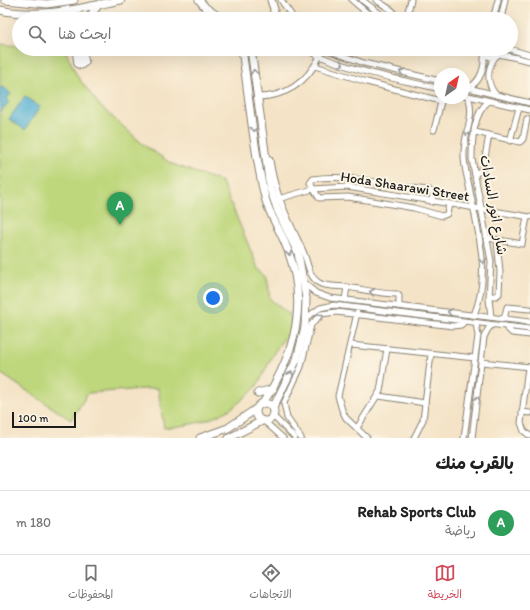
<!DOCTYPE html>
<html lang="ar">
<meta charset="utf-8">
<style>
:root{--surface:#fff;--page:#f2f2f2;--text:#222;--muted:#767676;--line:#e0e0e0;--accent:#d1495b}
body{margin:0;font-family:Itim,"Playpen Sans Arabic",sans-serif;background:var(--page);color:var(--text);direction:rtl}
.compass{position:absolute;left:434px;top:68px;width:36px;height:36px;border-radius:50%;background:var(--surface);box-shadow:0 4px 16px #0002;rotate:34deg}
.scale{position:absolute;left:12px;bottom:10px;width:64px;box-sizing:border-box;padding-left:4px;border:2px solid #1c1c1c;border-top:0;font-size:11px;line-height:14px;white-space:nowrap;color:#1c1c1c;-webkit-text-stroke:3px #fcf5e5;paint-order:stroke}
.you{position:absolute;left:213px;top:298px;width:14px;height:14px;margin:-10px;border:3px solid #fff;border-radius:50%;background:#1a73e8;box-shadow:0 0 0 6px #1a73e833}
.badge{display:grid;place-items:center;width:26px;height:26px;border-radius:50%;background:var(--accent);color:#fff;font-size:13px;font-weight:700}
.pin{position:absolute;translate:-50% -33px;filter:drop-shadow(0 1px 2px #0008)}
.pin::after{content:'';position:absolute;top:21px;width:14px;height:12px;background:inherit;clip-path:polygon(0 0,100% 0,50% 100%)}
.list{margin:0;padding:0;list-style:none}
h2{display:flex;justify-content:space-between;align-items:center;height:52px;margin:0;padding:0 16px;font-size:17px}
h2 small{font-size:13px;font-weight:400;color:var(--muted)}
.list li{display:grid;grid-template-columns:26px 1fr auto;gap:12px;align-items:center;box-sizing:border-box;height:64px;padding:0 16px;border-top:1px solid var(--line)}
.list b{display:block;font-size:15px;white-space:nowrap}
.list p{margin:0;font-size:13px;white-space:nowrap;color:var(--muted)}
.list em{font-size:13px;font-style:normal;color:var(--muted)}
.icon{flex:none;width:22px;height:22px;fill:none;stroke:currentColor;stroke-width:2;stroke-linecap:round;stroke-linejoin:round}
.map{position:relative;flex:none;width:530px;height:438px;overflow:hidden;direction:ltr}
.search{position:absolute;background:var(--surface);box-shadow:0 4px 16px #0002;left:12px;right:12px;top:12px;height:44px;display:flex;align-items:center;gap:10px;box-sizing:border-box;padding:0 14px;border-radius:22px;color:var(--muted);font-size:15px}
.sheet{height:116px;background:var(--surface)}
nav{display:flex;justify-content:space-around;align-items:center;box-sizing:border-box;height:56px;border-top:1px solid var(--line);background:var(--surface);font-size:11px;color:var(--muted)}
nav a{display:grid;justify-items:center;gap:2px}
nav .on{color:var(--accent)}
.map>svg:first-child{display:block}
.green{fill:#bed77b;stroke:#6d7a4c}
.water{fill:#57b2d4;stroke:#3a6778}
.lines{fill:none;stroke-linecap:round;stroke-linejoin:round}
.street-casing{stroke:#888071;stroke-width:7}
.secondary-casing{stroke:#888071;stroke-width:9}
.street{stroke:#fff;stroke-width:5}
.secondary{stroke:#fff;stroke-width:7}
.oneway{stroke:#999}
.labels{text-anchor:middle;stroke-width:4;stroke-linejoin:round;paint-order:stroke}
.street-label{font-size:14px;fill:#1c1c1c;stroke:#fcf5e5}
</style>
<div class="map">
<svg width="530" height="438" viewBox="0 0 530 438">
<rect width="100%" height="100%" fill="#fcf5e5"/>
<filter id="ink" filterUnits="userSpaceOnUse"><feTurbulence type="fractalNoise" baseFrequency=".025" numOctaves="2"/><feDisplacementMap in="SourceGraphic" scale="8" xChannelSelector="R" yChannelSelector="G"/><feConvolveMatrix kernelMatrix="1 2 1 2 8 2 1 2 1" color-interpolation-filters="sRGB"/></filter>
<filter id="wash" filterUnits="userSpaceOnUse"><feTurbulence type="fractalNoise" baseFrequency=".012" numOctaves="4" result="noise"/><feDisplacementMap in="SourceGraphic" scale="16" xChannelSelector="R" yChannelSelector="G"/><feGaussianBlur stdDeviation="0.9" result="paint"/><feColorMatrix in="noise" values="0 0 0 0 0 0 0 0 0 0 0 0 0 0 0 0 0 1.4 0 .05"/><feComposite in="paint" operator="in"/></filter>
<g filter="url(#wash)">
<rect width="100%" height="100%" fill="#f4e3c6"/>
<path class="green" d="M0 44 19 46V49H41L66 52 77 76 100 106 145 146 172 164 222 182 258 268 267 275 270 299 292 317 291 333C273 346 269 366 258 384 255 389 250 393 245 397 223 419 194 425 164 428L158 388 88 393 71 420 0 373Z"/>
<g class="water">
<polygon points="0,87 5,88 11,94 7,98 9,102 0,112"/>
<polygon points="25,96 40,107 25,130 9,119"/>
</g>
</g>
<g filter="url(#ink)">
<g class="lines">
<g class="street-casing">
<g id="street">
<polyline points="281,0 294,19"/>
<polyline points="352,0 374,19"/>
<polyline points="362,0 387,19"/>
<polyline points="376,0 393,11 391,19"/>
<polyline points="406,19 411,0"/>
<polyline points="493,19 498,0"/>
<polyline points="501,19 505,0"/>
<path d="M305 49C347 71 395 78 440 89"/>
<polyline points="324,49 364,63 440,81"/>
<polyline points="482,49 484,54 490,57 497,56 501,49"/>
<polyline points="509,49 530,55"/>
<polyline points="499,54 530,61"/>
<path d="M495 57C487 69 486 83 496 95"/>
<polyline points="315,66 367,82 441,101"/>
<polyline points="464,87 530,103"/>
<path d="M468 88C481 82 485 67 484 54"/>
<polyline points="464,95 530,110"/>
<path d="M468 96C476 117 463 134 464 156 464 166 467 176 469 186 477 230 492 271 474 315"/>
<path d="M257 97C287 97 307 82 320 56"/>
<path d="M489 101C473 113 472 141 472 159L491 261 489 299 491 317"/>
<polyline points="434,130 442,98"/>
<polyline points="475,132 520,142 523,139 527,119"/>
<polyline points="510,141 519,108"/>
<path d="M270 160C275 195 288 219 303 251 308 262 308 276 319 283 327 287 337 286 346 287 363 289 379 294 397 294L399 296V306"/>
<polyline points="475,174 483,169 489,135"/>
<polyline points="278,199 313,189 347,187 530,217"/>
<path d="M432 202 433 193 429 190C390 187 352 173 313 179L310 183 319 198 348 197 373 201 414 208 442 216 447 214 449 204"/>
<polyline points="488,238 522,244 527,217"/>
<polyline points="305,284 316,293 330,298 530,322"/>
<polyline points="489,296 496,296 499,294 500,272 497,240"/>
<polyline points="345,300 347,287"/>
<polyline points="357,313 338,396 342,410 346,418 367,438"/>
<polyline points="306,318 320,308 334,305 530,329"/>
<polyline points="504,319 507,307 530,309"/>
<polyline points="505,326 512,333 530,335"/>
<polyline points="351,345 475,358"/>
<polyline points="481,362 530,367"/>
<polyline points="528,367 521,423 524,431 530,436"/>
<polyline points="379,396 425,403"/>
<polyline points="522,412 530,413"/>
<polyline points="273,416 295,438"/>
<polyline points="264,421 283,438"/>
<polyline points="357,428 380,391 387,349"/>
<polyline points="301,438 287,418 284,403 301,367 311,325 321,314 336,312 453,326 461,325 464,322"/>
<polyline points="414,438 423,420 431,354"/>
<polyline points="464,438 478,336 476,323"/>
<polyline points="472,438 484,337 488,329 492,325"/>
</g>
</g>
<g class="secondary-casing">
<g id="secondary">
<polyline points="5,0 47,4 74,0"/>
<polyline points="199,0 206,8 222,19"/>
<polyline points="271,0 274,9 273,19"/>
<path d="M0 10C41 19 81 8 121 0"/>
<polyline points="68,10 74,13 77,19"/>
<polyline points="88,19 99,4"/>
<polyline points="76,49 78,64 81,65 85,62 82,49"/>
<path d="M242 49C249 97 253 146 264 193 267 211 278 226 285 243 310 301 296 353 263 403"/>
<polyline points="251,49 270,188 278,211 298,253 306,298 305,327 297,359 273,408"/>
<polyline points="258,393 273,389"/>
<circle cx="265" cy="412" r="9"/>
<polyline points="200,438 228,428 256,409"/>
<polyline points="229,438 262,421"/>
</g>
</g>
<use href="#street" class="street"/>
<use href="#secondary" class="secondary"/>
</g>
<defs><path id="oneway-chevron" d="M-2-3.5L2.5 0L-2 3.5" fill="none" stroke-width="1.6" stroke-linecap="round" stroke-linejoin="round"/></defs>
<g class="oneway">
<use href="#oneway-chevron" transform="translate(341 64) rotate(19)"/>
<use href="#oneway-chevron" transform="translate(254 72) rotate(-98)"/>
<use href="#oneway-chevron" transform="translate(402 72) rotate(-166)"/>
<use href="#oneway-chevron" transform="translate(254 129) rotate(82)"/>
<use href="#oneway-chevron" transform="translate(467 133) rotate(104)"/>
<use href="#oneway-chevron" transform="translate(289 253) rotate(72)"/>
<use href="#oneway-chevron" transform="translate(483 261) rotate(82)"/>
<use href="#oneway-chevron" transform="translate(372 292) rotate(-169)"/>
<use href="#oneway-chevron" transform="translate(450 312) rotate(-173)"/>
<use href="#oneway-chevron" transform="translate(321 316) rotate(-31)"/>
<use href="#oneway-chevron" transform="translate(291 374) rotate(-64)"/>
<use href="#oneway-chevron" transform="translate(477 399) rotate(-83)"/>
</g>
</g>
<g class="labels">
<g class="street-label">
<text transform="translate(405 186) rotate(9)" y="5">Hoda Shaarawi Street</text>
<text transform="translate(494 205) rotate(80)" y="5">شارع انور السادات</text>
</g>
</g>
</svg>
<svg class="compass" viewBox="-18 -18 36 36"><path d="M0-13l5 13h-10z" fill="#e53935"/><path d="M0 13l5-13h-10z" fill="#767676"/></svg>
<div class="scale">100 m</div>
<div class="you"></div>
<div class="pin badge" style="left:120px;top:225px;background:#2e9e5b">A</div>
<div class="search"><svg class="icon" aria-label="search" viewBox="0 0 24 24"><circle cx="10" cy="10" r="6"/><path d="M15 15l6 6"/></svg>ابحث هنا</div>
</div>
<section class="sheet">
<h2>بالقرب منك<small></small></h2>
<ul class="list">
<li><span class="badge" style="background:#2e9e5b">A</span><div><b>Rehab Sports Club</b><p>رياضة</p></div><em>180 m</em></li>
</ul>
</section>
<nav>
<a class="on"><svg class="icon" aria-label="map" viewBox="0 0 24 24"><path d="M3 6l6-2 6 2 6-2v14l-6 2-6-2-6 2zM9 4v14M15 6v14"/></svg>الخريطة</a>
<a><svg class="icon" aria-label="directions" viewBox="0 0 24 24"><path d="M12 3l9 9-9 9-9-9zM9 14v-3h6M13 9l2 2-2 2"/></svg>الاتجاهات</a>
<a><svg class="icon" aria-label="saved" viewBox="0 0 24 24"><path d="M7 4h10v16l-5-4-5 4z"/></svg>المحفوظات</a>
</nav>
